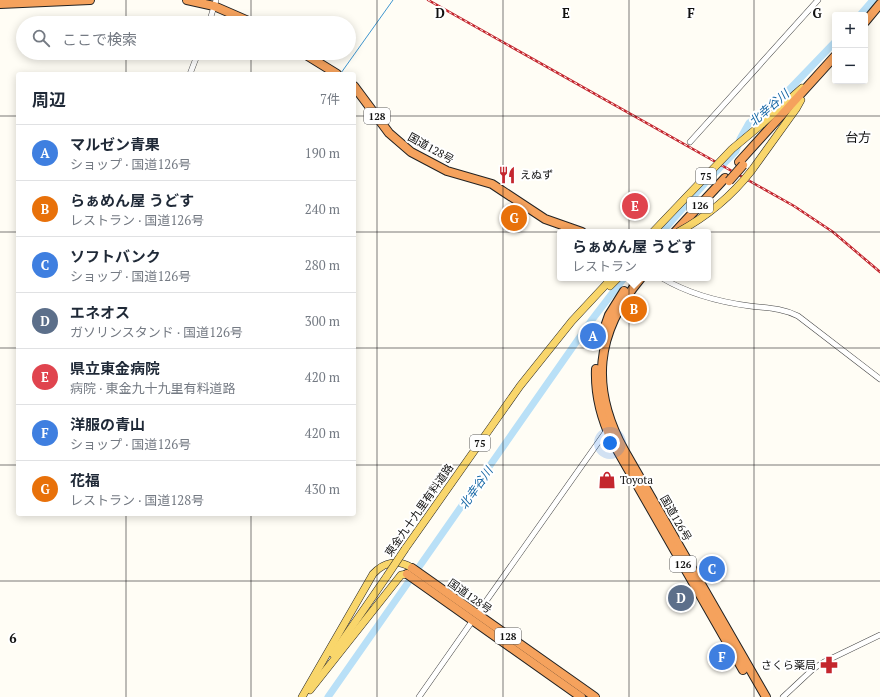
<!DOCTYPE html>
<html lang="ja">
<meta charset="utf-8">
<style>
:root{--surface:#fff;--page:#f6f6f7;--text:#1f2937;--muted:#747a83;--line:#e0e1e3;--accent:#1a73e8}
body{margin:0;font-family:"PT Serif","Noto Sans JP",serif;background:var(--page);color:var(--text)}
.controls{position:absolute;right:12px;top:12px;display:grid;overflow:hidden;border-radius:4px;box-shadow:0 2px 10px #0003}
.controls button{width:36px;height:36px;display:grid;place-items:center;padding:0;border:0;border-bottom:1px solid var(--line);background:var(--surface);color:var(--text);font:20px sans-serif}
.you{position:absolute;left:610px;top:443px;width:14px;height:14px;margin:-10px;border:3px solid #fff;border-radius:50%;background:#1a73e8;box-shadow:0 0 0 6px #1a73e833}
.badge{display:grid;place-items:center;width:26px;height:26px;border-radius:50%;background:var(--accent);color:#fff;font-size:13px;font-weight:700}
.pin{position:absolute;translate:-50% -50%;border:2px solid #fff;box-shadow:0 1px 4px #0006}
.popup{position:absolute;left:557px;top:229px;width:154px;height:52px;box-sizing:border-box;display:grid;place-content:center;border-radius:4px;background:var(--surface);filter:drop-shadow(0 1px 3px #0005);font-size:13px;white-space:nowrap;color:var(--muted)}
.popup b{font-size:15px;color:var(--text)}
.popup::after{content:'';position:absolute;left:50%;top:100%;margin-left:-8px;border:8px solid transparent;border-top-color:var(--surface)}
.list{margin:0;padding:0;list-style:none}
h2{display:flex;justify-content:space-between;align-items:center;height:52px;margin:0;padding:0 16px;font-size:17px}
h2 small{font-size:13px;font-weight:400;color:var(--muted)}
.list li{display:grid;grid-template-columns:26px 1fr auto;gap:12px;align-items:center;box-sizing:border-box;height:56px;padding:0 16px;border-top:1px solid var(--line)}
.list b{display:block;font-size:15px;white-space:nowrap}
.list p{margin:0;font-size:13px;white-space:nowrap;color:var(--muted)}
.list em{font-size:13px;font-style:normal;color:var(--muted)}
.icon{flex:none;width:22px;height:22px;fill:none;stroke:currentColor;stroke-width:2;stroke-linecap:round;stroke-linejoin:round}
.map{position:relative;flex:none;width:880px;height:697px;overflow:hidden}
.search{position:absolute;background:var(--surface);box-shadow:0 2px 10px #0003;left:16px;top:16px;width:340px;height:44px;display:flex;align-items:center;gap:10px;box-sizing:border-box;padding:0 14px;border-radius:22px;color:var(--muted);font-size:15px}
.panel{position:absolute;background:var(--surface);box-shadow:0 2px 10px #0003;left:16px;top:72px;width:340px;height:444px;border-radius:4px}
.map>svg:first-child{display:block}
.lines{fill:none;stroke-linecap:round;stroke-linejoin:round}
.stream{stroke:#3f96cf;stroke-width:1}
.river{stroke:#b9e0f7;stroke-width:7}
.minor-casing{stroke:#444;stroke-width:6}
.major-casing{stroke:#222;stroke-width:8}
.highway-casing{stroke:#222;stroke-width:10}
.minor{stroke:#fff;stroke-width:5}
.major{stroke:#f9d66b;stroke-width:7}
.highway{stroke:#f5a25d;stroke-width:8}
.rail-casing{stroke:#c4262e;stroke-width:2.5}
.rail{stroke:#fff;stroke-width:1;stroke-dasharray:3;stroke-linecap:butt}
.major-bridge-casing{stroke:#222;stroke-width:8;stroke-linecap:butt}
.highway-bridge-casing{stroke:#222;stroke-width:10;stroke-linecap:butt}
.major-bridge{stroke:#f9d66b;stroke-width:7}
.highway-bridge{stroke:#f5a25d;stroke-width:8}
.grid{fill:none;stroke:#111;stroke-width:1;stroke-opacity:0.55}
.labels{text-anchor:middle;stroke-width:4;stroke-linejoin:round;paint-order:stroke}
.shield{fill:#fff;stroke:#585858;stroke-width:1}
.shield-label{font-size:10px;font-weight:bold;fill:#111}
.street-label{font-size:11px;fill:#111;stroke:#fff}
.poi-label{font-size:11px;fill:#111;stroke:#fff;text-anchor:start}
.water-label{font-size:12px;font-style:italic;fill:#1768a6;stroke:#fff}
.quarter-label{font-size:13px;fill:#111;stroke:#fff}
.grid-label{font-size:13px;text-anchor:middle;font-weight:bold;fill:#111;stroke:#fff;stroke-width:4;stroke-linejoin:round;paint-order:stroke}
</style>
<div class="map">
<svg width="880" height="697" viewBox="0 0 880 697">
<rect width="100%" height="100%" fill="#fffdf5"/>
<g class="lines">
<polyline class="stream" points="341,73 393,0"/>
<g class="river">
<polyline points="860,15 873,0"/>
<polyline points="662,232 706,182 736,151 740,139 749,123 784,95 835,42"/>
<polyline points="328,697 591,321 624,278"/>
</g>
<g class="minor-casing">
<g id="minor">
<polyline points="209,23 216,0"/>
<polyline points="190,74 198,53"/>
<polyline points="690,142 818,0"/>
<path d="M662 278C689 294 719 302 750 306 767 308 782 308 798 316L880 379"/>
<polyline points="477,614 607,430"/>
<polyline points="419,697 473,620"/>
<polyline points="783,697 813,669 824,662 880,635"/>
</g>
</g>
<g class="major-casing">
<g id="major">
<polyline points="762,124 802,88"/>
<polyline points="752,170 796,109 801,100"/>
<polyline points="610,286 618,278"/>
<polyline points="405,549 520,386 572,321 612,278"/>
<polyline points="333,654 387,576"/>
<polyline points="310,690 401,575 407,574"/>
<path d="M302 697 373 574C384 562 398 559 412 568"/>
</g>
</g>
<g class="highway-casing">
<g id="highway">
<polyline points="187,0 214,6 253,23"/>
<polyline points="0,4 90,0"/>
<polyline points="865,22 880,4"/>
<polyline points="303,53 337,74"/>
<polyline points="354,86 389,133 411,152 447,171 492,184 545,219 582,232"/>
<polyline points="739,162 835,56"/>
<polyline points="675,232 725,178"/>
<path d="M641 278C595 333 590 388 624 450L766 697"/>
<polyline points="601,338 609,315 624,291"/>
<path d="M596 369C595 394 601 418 612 441L743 670"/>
<polyline points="412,568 595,697"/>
<polyline points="407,574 581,697"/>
</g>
</g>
<use href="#minor" class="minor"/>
<use href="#major" class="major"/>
<use href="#highway" class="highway"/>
<g class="rail-casing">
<polyline id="rail" points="428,0 794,206 833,232 880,272"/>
</g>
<use href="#rail" class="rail"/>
<g class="major-bridge-casing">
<g id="major-bridge">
<polyline points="653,232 732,149 762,124"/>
<path d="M678 232C708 216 731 197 752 170"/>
<polyline points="387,576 405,549"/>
</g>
</g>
<g class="highway-bridge-casing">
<polyline id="highway-bridge" points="729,181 743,165"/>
</g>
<use href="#major-bridge" class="major-bridge"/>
<use href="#highway-bridge" class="highway-bridge"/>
</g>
<path class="grid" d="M126 0V23M251 0V23M377 0V697M503 0V697M629 0V697M754 0V697M126 53V74M251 53V74M0 116H18M354 116H880M0 232H18M354 232H880M0 348H18M354 348H880M0 465H18M354 465H880M126 514V697M251 514V697M0 581H880"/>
<defs>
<g id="restaurant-bare" transform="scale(1.38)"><path d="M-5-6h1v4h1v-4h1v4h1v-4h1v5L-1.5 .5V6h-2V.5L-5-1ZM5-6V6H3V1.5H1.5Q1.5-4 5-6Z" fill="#c4262e" stroke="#fff" stroke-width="2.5" paint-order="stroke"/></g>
<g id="shop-bare" transform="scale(1.38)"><path d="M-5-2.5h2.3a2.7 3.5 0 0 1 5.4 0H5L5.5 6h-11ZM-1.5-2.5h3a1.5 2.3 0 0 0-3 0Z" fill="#c4262e" stroke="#fff" stroke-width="2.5" paint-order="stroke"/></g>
<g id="pharmacy-bare" transform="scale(1.38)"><path d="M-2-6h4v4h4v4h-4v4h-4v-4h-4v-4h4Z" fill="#c4262e" stroke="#fff" stroke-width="2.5" paint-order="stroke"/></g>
</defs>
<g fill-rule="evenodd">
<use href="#restaurant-bare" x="507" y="175"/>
<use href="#shop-bare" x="607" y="480"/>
<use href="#pharmacy-bare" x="829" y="665"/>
</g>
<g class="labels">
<g class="shield">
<rect x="364" y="108" width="26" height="16" rx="3"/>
<rect x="696" y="168" width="20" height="16" rx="3"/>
<rect x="687" y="197" width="26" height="16" rx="3"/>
<rect x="470" y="435" width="20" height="16" rx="3"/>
<rect x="670" y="556" width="26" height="16" rx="3"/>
<rect x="495" y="628" width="26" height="16" rx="3"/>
</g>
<g class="shield-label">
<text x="377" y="120">128</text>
<text x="706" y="180">75</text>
<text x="700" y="209">126</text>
<text x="480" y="447">75</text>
<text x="683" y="568">126</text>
<text x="508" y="640">128</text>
</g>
<g class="street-label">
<text transform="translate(431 148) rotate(29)" y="4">国道128号</text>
<text transform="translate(419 510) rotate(-55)" y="4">東金九十九里有料道路</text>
<text transform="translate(676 518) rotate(60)" y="4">国道126号</text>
<text transform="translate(470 596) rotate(35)" y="4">国道128号</text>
</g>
<g class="poi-label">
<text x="520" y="179">えぬず</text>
<text x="620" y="484">Toyota</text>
<text x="816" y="669" text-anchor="end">さくら薬局</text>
</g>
<g class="water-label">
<text transform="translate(769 108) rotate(-41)" y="4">北幸谷川</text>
<text transform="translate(476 488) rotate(-55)" y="4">北幸谷川</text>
</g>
<g class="quarter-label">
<text x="858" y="142">台方</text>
</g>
</g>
<g class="grid-label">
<text x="440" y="18">D</text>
<text x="566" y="18">E</text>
<text x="691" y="18">F</text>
<text x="817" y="18">G</text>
<text x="13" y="643">6</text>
</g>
</svg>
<div class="controls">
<button>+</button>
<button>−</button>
</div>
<div class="you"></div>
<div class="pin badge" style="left:593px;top:336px;background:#3f7fe0">A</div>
<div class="pin badge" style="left:634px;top:309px;background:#e8710a">B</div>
<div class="popup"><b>らぁめん屋 うどす</b>レストラン</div>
<div class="pin badge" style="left:712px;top:569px;background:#3f7fe0">C</div>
<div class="pin badge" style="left:681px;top:598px;background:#5c6f8a">D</div>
<div class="pin badge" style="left:635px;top:206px;background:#e0444e">E</div>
<div class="pin badge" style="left:722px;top:657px;background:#3f7fe0">F</div>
<div class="pin badge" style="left:514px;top:218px;background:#e8710a">G</div>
<div class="search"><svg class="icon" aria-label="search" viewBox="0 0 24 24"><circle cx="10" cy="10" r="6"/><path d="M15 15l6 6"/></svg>ここで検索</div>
<section class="panel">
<h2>周辺<small>7件</small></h2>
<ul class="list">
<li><span class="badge" style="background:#3f7fe0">A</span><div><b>マルゼン青果</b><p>ショップ · 国道126号</p></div><em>190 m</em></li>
<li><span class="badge" style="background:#e8710a">B</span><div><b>らぁめん屋 うどす</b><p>レストラン · 国道126号</p></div><em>240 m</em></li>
<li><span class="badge" style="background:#3f7fe0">C</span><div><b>ソフトバンク</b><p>ショップ · 国道126号</p></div><em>280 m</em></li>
<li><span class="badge" style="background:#5c6f8a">D</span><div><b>エネオス</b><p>ガソリンスタンド · 国道126号</p></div><em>300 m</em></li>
<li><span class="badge" style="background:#e0444e">E</span><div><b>県立東金病院</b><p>病院 · 東金九十九里有料道路</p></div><em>420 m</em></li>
<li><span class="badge" style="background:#3f7fe0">F</span><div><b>洋服の青山</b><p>ショップ · 国道126号</p></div><em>420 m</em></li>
<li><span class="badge" style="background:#e8710a">G</span><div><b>花福</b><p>レストラン · 国道128号</p></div><em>430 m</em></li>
</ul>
</section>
</div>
